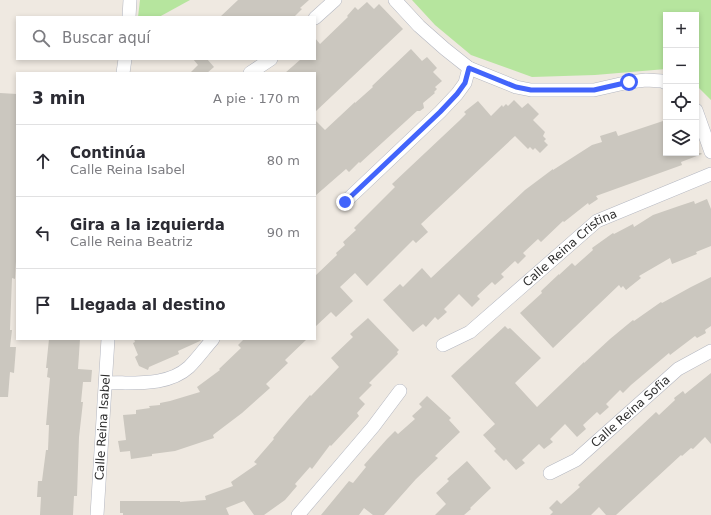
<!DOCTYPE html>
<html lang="es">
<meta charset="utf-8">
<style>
:root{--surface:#fff;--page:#f2f2f3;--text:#2b2b33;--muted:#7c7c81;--line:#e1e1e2}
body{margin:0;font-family:"DejaVu Sans",sans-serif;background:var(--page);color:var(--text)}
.controls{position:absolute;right:12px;top:12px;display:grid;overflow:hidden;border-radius:0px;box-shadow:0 2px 6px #0003}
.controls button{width:36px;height:36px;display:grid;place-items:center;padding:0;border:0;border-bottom:1px solid var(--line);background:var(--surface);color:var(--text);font:20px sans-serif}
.stop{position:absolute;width:12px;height:12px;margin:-9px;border:3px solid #4264fb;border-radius:50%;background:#fff}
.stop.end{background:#4264fb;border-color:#fff;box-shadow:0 1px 4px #0008}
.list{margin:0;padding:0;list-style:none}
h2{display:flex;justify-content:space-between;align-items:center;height:52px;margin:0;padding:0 16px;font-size:17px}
h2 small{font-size:13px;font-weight:400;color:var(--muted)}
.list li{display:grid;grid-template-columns:26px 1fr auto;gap:12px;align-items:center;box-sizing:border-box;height:72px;padding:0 16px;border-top:1px solid var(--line)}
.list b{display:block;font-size:15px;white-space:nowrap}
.list p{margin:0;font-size:13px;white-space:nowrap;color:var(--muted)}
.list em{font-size:13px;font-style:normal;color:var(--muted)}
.icon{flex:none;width:22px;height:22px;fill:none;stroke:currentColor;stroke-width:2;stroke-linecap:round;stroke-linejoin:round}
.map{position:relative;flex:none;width:711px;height:515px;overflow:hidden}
.search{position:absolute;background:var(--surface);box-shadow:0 2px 6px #0003;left:16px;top:16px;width:300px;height:44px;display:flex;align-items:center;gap:10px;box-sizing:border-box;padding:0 14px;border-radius:0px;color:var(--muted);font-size:15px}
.panel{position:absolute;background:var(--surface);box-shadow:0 2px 6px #0003;left:16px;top:72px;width:300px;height:268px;border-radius:0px}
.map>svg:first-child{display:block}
.green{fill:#b6e59e}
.building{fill:#cbc7bf}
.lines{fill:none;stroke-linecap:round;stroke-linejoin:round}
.street-casing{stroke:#b4b7c1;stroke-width:14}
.street{stroke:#fff;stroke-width:13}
.route{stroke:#4264fb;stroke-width:5}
.labels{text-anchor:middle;stroke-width:3.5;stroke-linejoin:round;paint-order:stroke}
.street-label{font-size:12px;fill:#2e2e2e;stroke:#fff}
</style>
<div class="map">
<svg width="711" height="515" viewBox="0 0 711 515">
<rect width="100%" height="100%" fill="#efe9e1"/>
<g class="green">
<polygon points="140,0 190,0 159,17 138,17"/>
<polygon points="412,0 711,0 711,100 696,85 696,15 666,15 666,69 595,75 532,77 471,55 435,25"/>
</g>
<g class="building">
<polygon points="238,0 309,0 300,8 302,9 294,17 220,17"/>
<polygon points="367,2 374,9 379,4 403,29 315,112 315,73 285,73 301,59 315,59 315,38 320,44 348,17 347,16 355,7 358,10"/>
<polygon points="411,49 422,61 427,57 437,68 433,72 442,81 435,87 437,89 434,92 435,93 423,103 424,108 420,111 417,111 360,163 359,162 349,172 346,169 315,196 315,120 325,130 355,102 355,103 373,87 372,86"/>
<polygon points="193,59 207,59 214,67 207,73 190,73 198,65"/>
<polygon points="0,93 17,94 17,244 15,279 12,278 10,330 12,330 10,347 16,347 14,373 10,372 8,397 0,397"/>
<polygon points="514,100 522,108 528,103 539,114 533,120 545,132 543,136 546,139 544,141 548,145 540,153 535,148 533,150 530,147 528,149 515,136 421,224 428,232 416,243 413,240 367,286 355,273 340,287 353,301 336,317 331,312 315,327 315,276 337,255 336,253 345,245 343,242 356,230 354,228 395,187 392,184 459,121 466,114 464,112 478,101 491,116 502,105 503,107 506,104 508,106"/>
<polygon points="666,120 666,153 701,153 702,154 681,162 682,165 596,196 598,199 589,205 588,203 564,222 563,221 541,242 538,239 523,253 526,256 518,264 515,261 501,274 504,277 495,285 492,282 477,296 480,299 472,307 459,294 444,309 447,312 438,320 435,317 426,327 423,324 413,332 383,300 400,284 403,287 422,268 431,278 525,190 553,169 553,170 592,145 602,142 600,136 616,131 618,136"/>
<polygon points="707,199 711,209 711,246 696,252 697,254 672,264 670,258 639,276 641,278 626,290 623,286 621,288 619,285 553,348 520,313 542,293 541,291 559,274 559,275 572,263 575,266 593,250 592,248 613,233 614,234 633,224 634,227 653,215 679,206 694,201 695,204"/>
<polygon points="711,277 711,326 705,330 706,333 697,338 695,336 670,355 669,353 631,385 623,393 620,390 606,404 609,407 600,415 597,412 583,425 586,429 577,437 565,424 550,439 553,442 544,449 539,444 522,460 525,463 516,470 506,459 504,461 494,451 496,449 483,435 495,424 451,376 505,326 508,329 510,328 541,358 515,383 537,407 584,362 584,363 610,339 633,320 634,321 661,302 662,303 691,287"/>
<polygon points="368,318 399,350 397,352 398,354 369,383 372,385 359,398 365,404 357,413 359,416 331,446 330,445 312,469 310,467 295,484 297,486 285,500 264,515 254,515 244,501 226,508 229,515 123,515 123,513 120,513 120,501 180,501 180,502 206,500 205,496 233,486 231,482 257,464 254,462 274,439 273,438 288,420 310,395 311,396 339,367 331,358 353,337 350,334"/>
<polygon points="49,339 80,339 78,369 92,370 91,382 83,382 81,402 83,402 79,437 77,496 74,496 73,515 40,515 41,497 37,497 38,481 42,481 46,450 48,450 49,425 46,425 50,378 47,377 48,368 46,368"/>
<polygon points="134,339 202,339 200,341 178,351 179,354 149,367 148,370 139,366 135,357 138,355 133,343 135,342"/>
<polygon points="244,339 307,339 285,360 288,363 266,384 270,388 242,413 213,435 214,438 175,451 152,454 152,456 131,459 130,451 120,452 118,441 126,440 123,415 136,414 136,410 150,408 149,406 160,405 160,403 170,401 200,392 197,387 220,370 219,369 241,348 238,345"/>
<polygon points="711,373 711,444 705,437 693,449 691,448 682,456 681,455 616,515 606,515 599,507 591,515 550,515 553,512 549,508 557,500 561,504 580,487 578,485 656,412 659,415 675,400 674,398 683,391 685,394"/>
<polygon points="427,396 451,418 449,420 460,432 435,456 438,458 416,479 384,515 373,515 364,508 359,515 321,515 349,481 353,483 366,467 364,465 387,439 395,431 398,434 415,419 412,416 422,407 419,404"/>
<polygon points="467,461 491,488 470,508 471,509 464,515 435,515 446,504 436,493 449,481 447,479"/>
</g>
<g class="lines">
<g class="street-casing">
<g id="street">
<polyline points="395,0 419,26 445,49 469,68 516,87 531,90 594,90 629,82 646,80 662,81 666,83"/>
<polyline points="129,17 130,0"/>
<polyline points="315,18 335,0"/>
<polyline points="123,73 125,59"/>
<polyline points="250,73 271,59"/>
<polyline points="696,110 711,152"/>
<polyline points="345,202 440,112 457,94 465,83 469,68"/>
<path id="s1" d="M443 345 470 332 597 221 711 174"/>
<path d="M106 383C133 382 167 387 189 367 198 358 205 348 213 339"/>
<path id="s2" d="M550 473 576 460 678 369 711 351"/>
<path id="s3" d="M97 515 108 339"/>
<polyline points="298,515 373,427 400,391"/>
</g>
</g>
<use href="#street" class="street"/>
</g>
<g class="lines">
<polyline class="route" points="345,202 440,112 457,94 465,83 469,68 516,87 531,90 594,90 629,82"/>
</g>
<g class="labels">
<g class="street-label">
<text dy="4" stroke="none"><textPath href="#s1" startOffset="161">Calle Reina Cristina</textPath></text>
<text dy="4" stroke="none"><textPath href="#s2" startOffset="102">Calle Reina Sofia</textPath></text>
<text dy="4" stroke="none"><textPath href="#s3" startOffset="88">Calle Reina Isabel</textPath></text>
</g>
</g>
</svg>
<div class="controls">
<button>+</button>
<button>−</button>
<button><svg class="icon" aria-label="locate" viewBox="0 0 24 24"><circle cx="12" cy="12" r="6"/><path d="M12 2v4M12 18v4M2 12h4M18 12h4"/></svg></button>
<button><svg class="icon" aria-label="layers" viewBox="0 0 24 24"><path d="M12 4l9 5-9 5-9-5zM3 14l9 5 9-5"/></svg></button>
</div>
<div class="stop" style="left:629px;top:82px"></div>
<div class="stop end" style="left:345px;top:202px"></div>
<div class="search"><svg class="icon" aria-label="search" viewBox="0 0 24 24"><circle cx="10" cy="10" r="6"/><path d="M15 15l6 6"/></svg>Buscar aquí</div>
<section class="panel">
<h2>3 min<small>A pie · 170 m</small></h2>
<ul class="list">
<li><svg class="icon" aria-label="ahead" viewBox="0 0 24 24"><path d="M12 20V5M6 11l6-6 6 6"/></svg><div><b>Continúa</b><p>Calle Reina Isabel</p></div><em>80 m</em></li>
<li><svg class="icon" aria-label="left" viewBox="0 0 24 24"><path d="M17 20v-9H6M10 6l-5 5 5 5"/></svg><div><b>Gira a la izquierda</b><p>Calle Reina Beatriz</p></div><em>90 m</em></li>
<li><svg class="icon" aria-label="arrive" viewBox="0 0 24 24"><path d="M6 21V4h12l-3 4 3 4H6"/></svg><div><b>Llegada al destino</b></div></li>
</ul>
</section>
</div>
